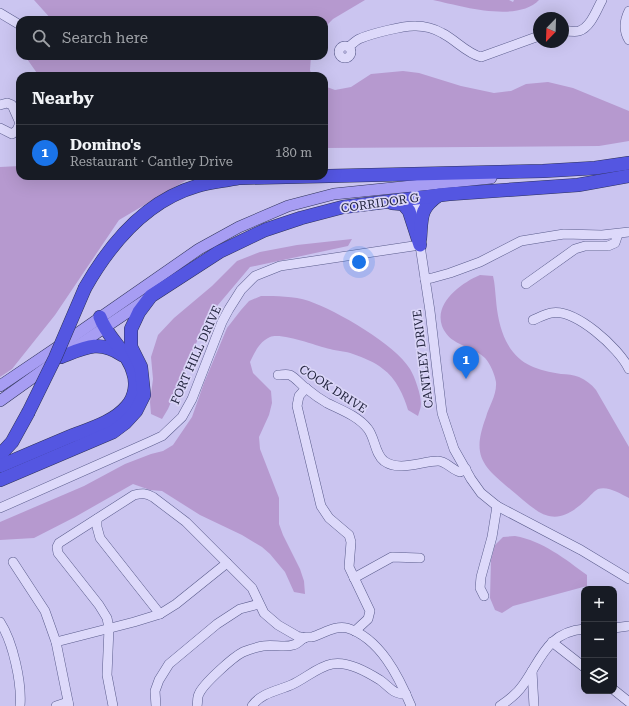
<!DOCTYPE html>
<meta charset="utf-8">
<style>
:root{--surface:#171b24;--page:#242831;--text:#f1f3f6;--muted:#9ea1a6;--line:#363941;--accent:#1a73e8}
body{margin:0;font-family:"Roboto Serif",serif;background:var(--page);color:var(--text)}
.controls{position:absolute;right:12px;bottom:12px;display:grid;overflow:hidden;border-radius:8px;box-shadow:0 4px 16px #0002}
.controls button{width:36px;height:36px;display:grid;place-items:center;padding:0;border:0;border-bottom:1px solid var(--line);background:var(--surface);color:var(--text);font:20px sans-serif}
.compass{position:absolute;left:533px;top:12px;width:36px;height:36px;border-radius:50%;background:var(--surface);box-shadow:0 4px 16px #0002;rotate:203deg}
.you{position:absolute;left:359px;top:262px;width:14px;height:14px;margin:-10px;border:3px solid #fff;border-radius:50%;background:#1a73e8;box-shadow:0 0 0 6px #1a73e833}
.badge{display:grid;place-items:center;width:26px;height:26px;border-radius:50%;background:var(--accent);color:#fff;font-size:13px;font-weight:700}
.pin{position:absolute;translate:-50% -33px;filter:drop-shadow(0 1px 2px #0008)}
.pin::after{content:'';position:absolute;top:21px;width:14px;height:12px;background:inherit;clip-path:polygon(0 0,100% 0,50% 100%)}
.list{margin:0;padding:0;list-style:none}
h2{display:flex;justify-content:space-between;align-items:center;height:52px;margin:0;padding:0 16px;font-size:17px}
h2 small{font-size:13px;font-weight:400;color:var(--muted)}
.list li{display:grid;grid-template-columns:26px 1fr auto;gap:12px;align-items:center;box-sizing:border-box;height:56px;padding:0 16px;border-top:1px solid var(--line)}
.list b{display:block;font-size:15px;white-space:nowrap}
.list p{margin:0;font-size:13px;white-space:nowrap;color:var(--muted)}
.list em{font-size:13px;font-style:normal;color:var(--muted)}
.icon{flex:none;width:22px;height:22px;fill:none;stroke:currentColor;stroke-width:2;stroke-linecap:round;stroke-linejoin:round}
.map{position:relative;flex:none;width:629px;height:706px;overflow:hidden}
.search{position:absolute;background:var(--surface);box-shadow:0 4px 16px #0002;left:16px;top:16px;width:312px;height:44px;display:flex;align-items:center;gap:10px;box-sizing:border-box;padding:0 14px;border-radius:12px;color:var(--muted);font-size:15px}
.panel{position:absolute;background:var(--surface);box-shadow:0 4px 16px #0002;left:16px;top:72px;width:312px;height:108px;border-radius:12px}
.map>svg:first-child{display:block}
.green{fill:#b699cf}
.lines{fill:none;stroke-linecap:round;stroke-linejoin:round}
.minor-casing{stroke:#5a5c8c;stroke-width:10}
.major-casing{stroke:#2f335a;stroke-width:12}
.highway-casing{stroke:#2f335a;stroke-width:14}
.minor{stroke:#ddd9fa;stroke-width:9}
.major{stroke:#a79df3;stroke-width:11}
.highway{stroke:#5456e1;stroke-width:13}
.highway-bridge-casing{stroke:#2f335a;stroke-width:14;stroke-linecap:butt}
.highway-bridge{stroke:#5456e1;stroke-width:13}
.labels{text-anchor:middle;stroke-width:3.5;stroke-linejoin:round;paint-order:stroke}
.street-label{font-size:12px;fill:#1f213b;stroke:#dad5f7}
</style>
<div class="map">
<svg width="629" height="706" viewBox="0 0 629 706">
<rect width="100%" height="100%" fill="#cbc5f0"/>
<g class="green">
<polygon points="34,0 365,0 333,19 324,28 324,20 52,20"/>
<path d="M433 0H509L513 2 514 0H539C517 23 461 6 433 0Z"/>
<polygon points="25,56 311,56 310,70 312,76 39,76"/>
<polygon points="403,71 419,73 461,86 494,93 511,91 526,84 548,82 573,88 629,111 629,141 599,146 324,148 324,86 335,90 351,87 371,74"/>
<polygon points="20,166 20,176 200,176 190,178 119,220 55,315 12,369 0,377 0,167"/>
<polygon points="352,239 348,246 250,267 207,318 168,409 162,419 151,414 150,402 153,379 151,357 158,335 174,318 212,286 237,261 260,252 297,245"/>
<path d="M480 275 493 276C495 284 495 291 496 300 497 313 500 329 506 341 518 365 537 370 561 374 567 374 574 375 579 377 586 380 591 384 596 390L629 447V498C620 494 609 486 598 489 594 491 590 496 587 499 571 514 556 524 536 510 527 504 519 496 510 489 481 465 472 455 486 417 489 406 497 395 496 382 495 375 490 363 485 358 476 349 463 347 453 340 448 337 444 331 442 326 434 303 461 283 480 275Z"/>
<path d="M261 296C277 296 293 296 309 301 337 311 395 344 410 369 415 377 421 395 421 404 421 408 419 412 418 416L408 410C404 396 396 378 383 369 375 362 364 358 353 354 346 351 337 351 330 349 317 346 281 332 270 337 259 342 255 352 250 362L253 373 271 391 272 403 269 415 259 437 260 449 279 498V524L283 535 300 569 304 581 305 594 294 592 285 572 270 554 262 547 242 535 200 515 162 491 150 490 133 484 75 517 34 538 0 540V522L84 486 125 464 151 454 163 451 173 445 192 417 204 383 227 328 241 310 249 301Z"/>
<path d="M515 536C543 541 565 559 587 575V586L513 606 502 613 495 610 490 598 491 560 495 545 503 537Z"/>
</g>
<g class="lines">
<g class="minor-casing">
<g id="minor">
<path d="M629 11C624 21 623 30 629 40"/>
<polyline points="0,13 20,25"/>
<path d="M563 30C568 31 575 32 579 31 591 27 597 9 602 0"/>
<circle cx="345" cy="52" r="6"/>
<path d="M349 47C352 44 355 41 359 39 370 34 405 25 416 26 425 26 433 28 442 33 456 40 466 53 481 57L539 36"/>
<polyline points="0,105 7,103 12,105 20,123 17,130 12,134 0,128"/>
<polyline points="415,194 417,223"/>
<polyline points="419,239 430,311 442,413 454,449 471,479 481,493 497,506 581,550 629,579"/>
<polyline points="425,279 432,278 450,273 480,262 521,241 564,234 602,235 629,232"/>
<polyline points="526,284 575,249 585,246 608,246 615,243 618,234"/>
<path d="M533 320C538 318 545 314 551 313 575 308 619 348 629 369"/>
<path d="M278 375C282 375 286 374 290 375 296 378 301 385 307 389 313 394 320 399 327 403 341 410 358 416 368 429 375 438 375 454 384 461 399 472 422 461 438 461 446 461 452 470 460 472L466 469"/>
<polyline points="306,388 299,396 297,406 321,506 329,518 349,535 351,542 349,567 370,611 368,619 355,631"/>
<polyline points="0,508 149,442 162,436 182,417 192,399 222,322 229,309 241,290 255,276 280,266 420,245"/>
<polyline points="97,519 97,527 100,538 160,614"/>
<polyline points="13,562 45,611 56,642 69,706"/>
<polyline points="354,578 392,557 420,558"/>
<polyline points="484,596 480,588 481,577 492,537 497,506"/>
<path d="M0 622C13 642 22 683 20 706"/>
<polyline points="614,628 629,626"/>
<polyline points="56,642 134,622 160,614 176,604 227,563"/>
<polyline points="552,642 584,667"/>
<polyline points="532,671 534,706"/>
<polyline points="614,690 629,702"/>
<polyline points="56,706 68,702"/>
<path d="M113 706 107 675 109 628 107 618 99 605 58 553 57 547 59 543 134 495C142 493 146 493 153 497L186 522 252 588 264 613 278 625 297 636 305 638"/>
<polyline points="156,706 155,691 159,680 169,664 217,624 240,609 259,604"/>
<path d="M197 706C198 702 197 697 199 694 203 684 233 657 243 652 248 650 257 647 263 646 273 644 284 648 293 645 298 644 301 639 306 637 308 637 310 637 312 637 323 634 335 625 347 628 380 638 399 677 411 706"/>
<path d="M252 706C261 693 277 691 291 685 305 679 317 667 332 664 348 661 367 672 380 680 390 687 392 694 406 694"/>
<path d="M500 706C509 700 517 694 523 685 541 660 547 632 584 629"/>
</g>
</g>
<g class="major-casing">
<g id="major">
<polyline points="70,351 147,299"/>
<polyline points="0,386 68,340 199,249 239,227 288,206 334,194 491,178"/>
<polyline points="0,401 53,363"/>
</g>
</g>
<g class="highway-casing">
<g id="highway">
<polyline points="392,203 403,204 409,211 420,245"/>
<path d="M420 239C422 217 419 209 439 195"/>
<path d="M85 288C110 244 145 201 197 186 210 182 225 181 239 178L543 171 595 168 629 163"/>
<path d="M61 357C84 348 99 339 122 355"/>
<polyline points="0,455 12,442 28,413"/>
<path d="M0 466C24 456 47 446 71 436 89 429 114 422 127 406 135 397 137 383 133 372 128 352 107 338 100 317"/>
<polyline points="0,480 113,432 125,423 136,411 144,395 141,367 131,347 131,329 139,312 151,296 219,252 265,230 301,218 343,207 449,194 578,185 629,176"/>
</g>
</g>
<use href="#minor" class="minor"/>
<use href="#major" class="major"/>
<use href="#highway" class="highway"/>
<g class="highway-bridge-casing">
<polyline id="highway-bridge" points="28,413 55,358 85,288"/>
</g>
<use href="#highway-bridge" class="highway-bridge"/>
</g>
<g class="labels">
<g class="street-label">
<text transform="translate(380 203) rotate(-8)" y="4">CORRIDOR G</text>
<text transform="translate(196 355) rotate(-66)" y="4">FORT HILL DRIVE</text>
<text transform="translate(423 359) rotate(-97)" y="4">CANTLEY DRIVE</text>
<text transform="translate(333 389) rotate(33)" y="4">COOK DRIVE</text>
</g>
</g>
</svg>
<div class="controls">
<button>+</button>
<button>−</button>
<button><svg class="icon" aria-label="layers" viewBox="0 0 24 24"><path d="M12 4l9 5-9 5-9-5zM3 14l9 5 9-5"/></svg></button>
</div>
<svg class="compass" viewBox="-18 -18 36 36"><path d="M0-13l5 13h-10z" fill="#e53935"/><path d="M0 13l5-13h-10z" fill="#9ea1a6"/></svg>
<div class="you"></div>
<div class="pin badge" style="left:466px;top:379px">1</div>
<div class="search"><svg class="icon" aria-label="search" viewBox="0 0 24 24"><circle cx="10" cy="10" r="6"/><path d="M15 15l6 6"/></svg>Search here</div>
<section class="panel">
<h2>Nearby<small></small></h2>
<ul class="list">
<li><span class="badge">1</span><div><b>Domino's</b><p>Restaurant · Cantley Drive</p></div><em>180 m</em></li>
</ul>
</section>
</div>
